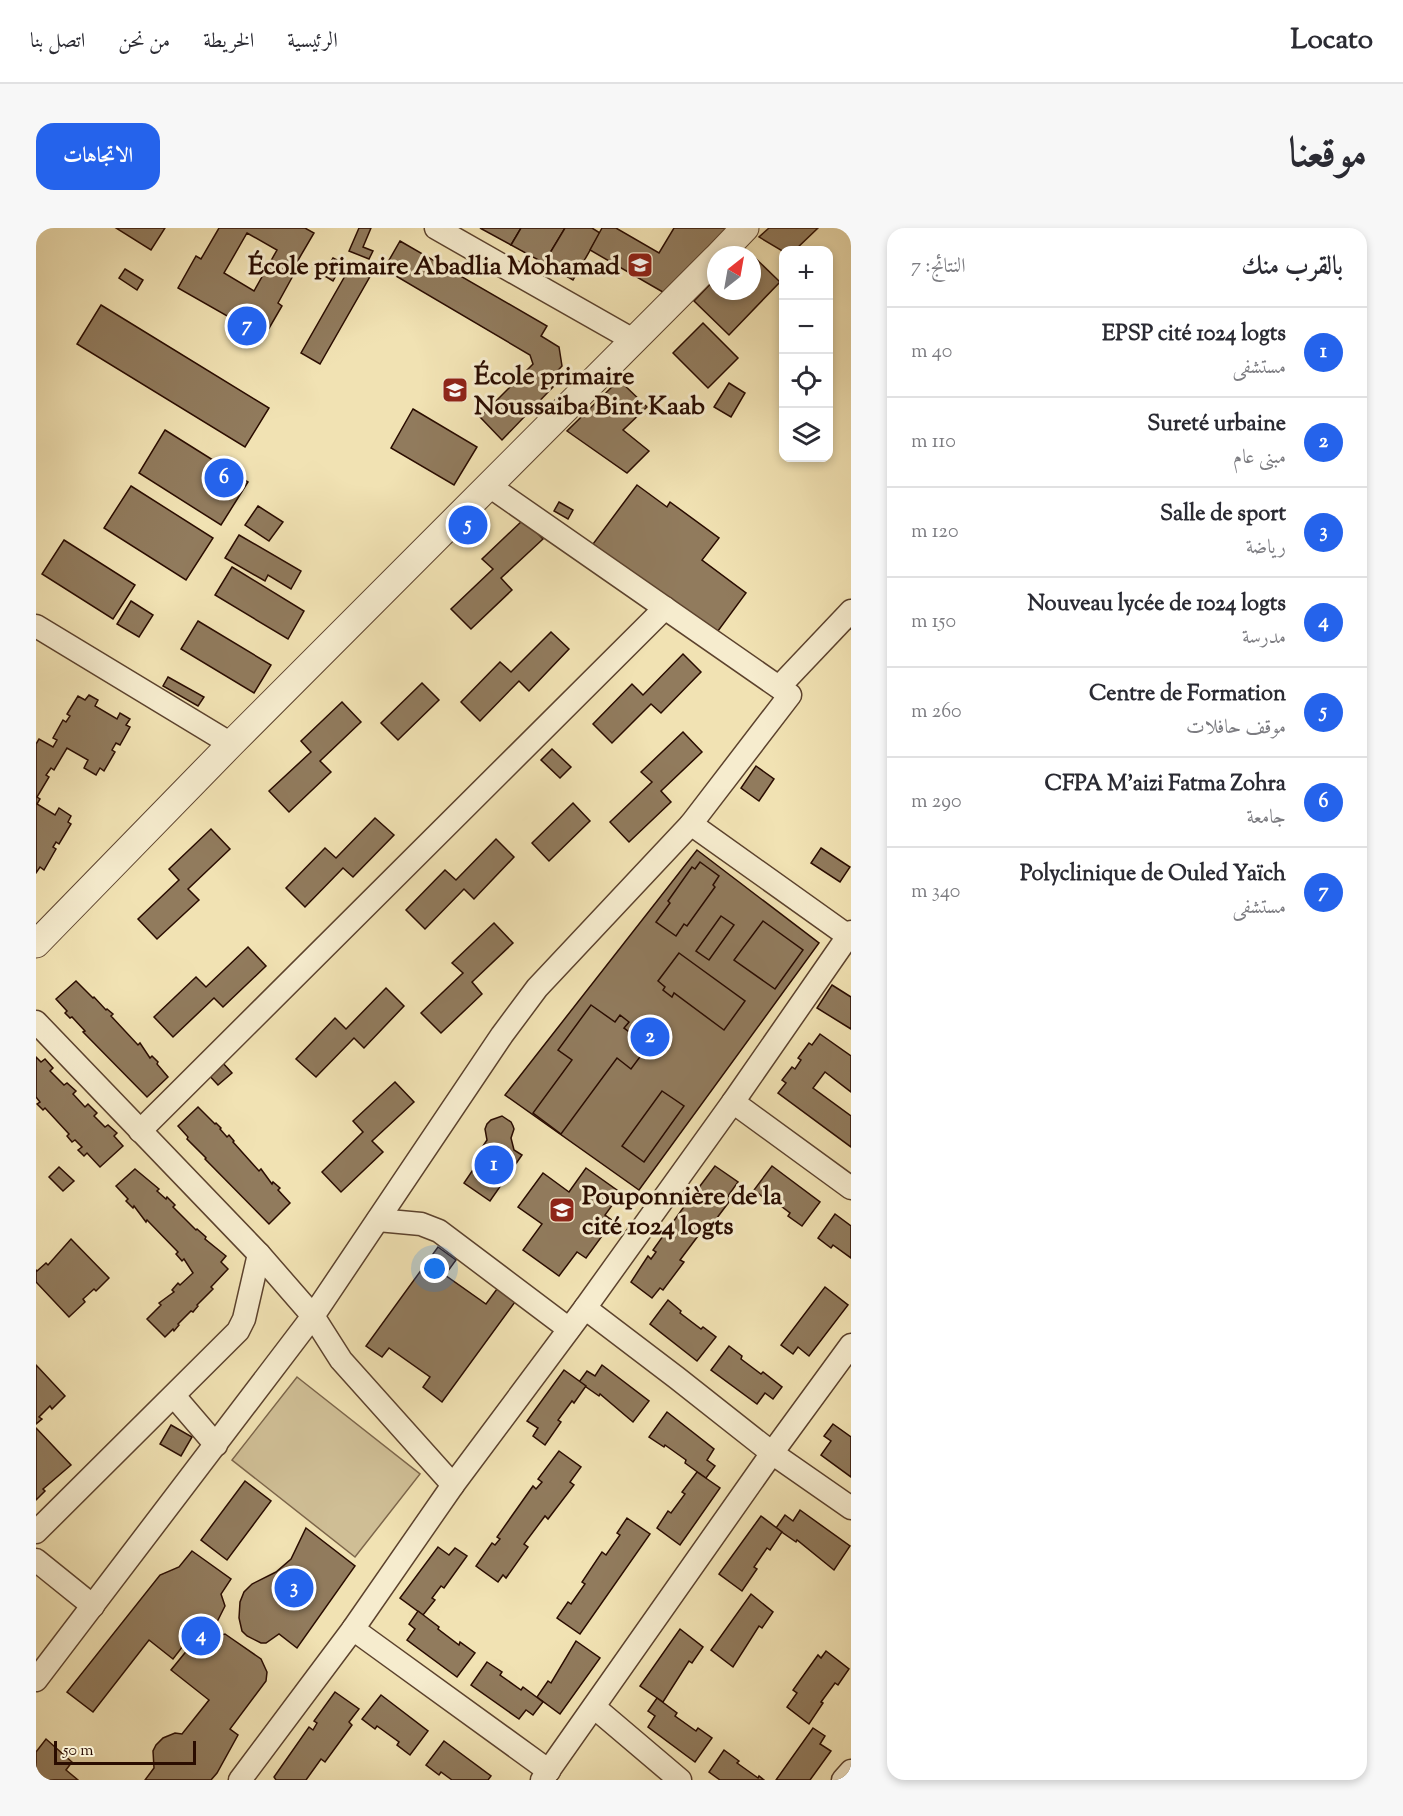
<!DOCTYPE html>
<html lang="ar">
<meta charset="utf-8">
<style>
:root{--surface:#fff;--page:#f7f7f7;--text:#2b2b33;--muted:#7c7c81;--line:#e1e1e2;--accent:#2563eb}
body{margin:0;font-family:"Sorts Mill Goudy",Amiri,serif;background:var(--page);color:var(--text);direction:rtl}
.controls{position:absolute;right:18px;top:18px;display:grid;overflow:hidden;border-radius:12px;box-shadow:0 3px 9px #0003}
.controls button{width:54px;height:54px;display:grid;place-items:center;padding:0;border:0;border-bottom:2px solid var(--line);background:var(--surface);color:var(--text);font:30px sans-serif}
.compass{position:absolute;left:671px;top:18px;width:54px;height:54px;border-radius:50%;background:var(--surface);box-shadow:0 3px 9px #0003;rotate:31deg}
.scale{position:absolute;left:18px;bottom:15px;width:142px;box-sizing:border-box;padding-left:6px;border:3px solid #2a0c00;border-top:0;font-size:16px;line-height:21px;white-space:nowrap;color:#2a0c00;-webkit-text-stroke:4px #f6ecce;paint-order:stroke}
.you{position:absolute;left:399px;top:1041px;width:21px;height:21px;margin:-15px;border:4px solid #fff;border-radius:50%;background:#1a73e8;box-shadow:0 0 0 9px #1a73e833}
.badge{display:grid;place-items:center;width:39px;height:39px;border-radius:50%;background:var(--accent);color:#fff;font-size:20px;font-weight:700}
.pin{position:absolute;translate:-50% -50%;border:3px solid #fff;box-shadow:0 2px 6px #0006}
.list{margin:0;padding:0;list-style:none}
h2{display:flex;justify-content:space-between;align-items:center;height:78px;margin:0;padding:0 24px;font-size:26px}
h2 small{font-size:20px;font-weight:400;color:var(--muted)}
.list li{display:grid;grid-template-columns:39px 1fr auto;gap:18px;align-items:center;box-sizing:border-box;height:90px;padding:0 24px;border-top:2px solid var(--line)}
.list b{display:block;font-size:22px;white-space:nowrap}
.list p{margin:0;font-size:20px;white-space:nowrap;color:var(--muted)}
.list em{font-size:20px;font-style:normal;color:var(--muted)}
.icon{flex:none;width:33px;height:33px;fill:none;stroke:currentColor;stroke-width:2;stroke-linecap:round;stroke-linejoin:round}
.map{position:relative;flex:none;width:815px;height:1552px;overflow:hidden;direction:ltr;border-radius:18px}
header{display:flex;align-items:center;gap:36px;box-sizing:border-box;height:84px;padding:0 30px;background:var(--surface);border-bottom:2px solid var(--line)}
header strong{font-size:28px}
nav{display:flex;gap:33px;margin-inline-start:auto;font-size:21px}
.intro{display:flex;align-items:center;justify-content:space-between;box-sizing:border-box;height:144px;padding:0 36px}
h1{margin:0;font-size:42px}
.button{padding:15px 27px;border-radius:18px;background:var(--accent);color:#fff;font-size:21px;font-weight:700}
main{display:flex;gap:36px;padding:0 36px}
aside{flex:1;background:var(--surface);border-radius:18px;box-shadow:0 3px 9px #0003}
.map>svg:first-child{display:block}
.green{fill:#cfbe95;stroke:#7c654a;stroke-width:1.5}
.building{fill:#917b5d;stroke:#2a0c00;stroke-width:1.5;fill-rule:evenodd}
.lines{fill:none;stroke-linecap:round;stroke-linejoin:round}
.minor-casing{stroke:#5c422d;stroke-width:25}
.tertiary-casing{stroke:#5c422d;stroke-width:29}
.minor{stroke:#f6ecce;stroke-width:22}
.tertiary{stroke:#f6ecce;stroke-width:27}
.labels{text-anchor:middle;stroke-width:6;stroke-linejoin:round;paint-order:stroke}
.poi-label{font-size:26px;font-weight:bold;fill:#2a0c00;stroke:#f6ecce;text-anchor:start}
</style>
<header>
<strong>Locato</strong>
<nav><a>الرئيسية</a><a>الخريطة</a><a>من نحن</a><a>اتصل بنا</a></nav>
</header>
<div class="intro"><h1>موقعنا</h1><a class="button">الاتجاهات</a></div>
<main>
<aside>
<h2>بالقرب منك<small>النتائج: 7</small></h2>
<ul class="list">
<li><span class="badge">1</span><div><b>EPSP cité 1024 logts</b><p>مستشفى</p></div><em>40 m</em></li>
<li><span class="badge">2</span><div><b>Sureté urbaine</b><p>مبنى عام</p></div><em>110 m</em></li>
<li><span class="badge">3</span><div><b>Salle de sport</b><p>رياضة</p></div><em>120 m</em></li>
<li><span class="badge">4</span><div><b>Nouveau lycée de 1024 logts</b><p>مدرسة</p></div><em>150 m</em></li>
<li><span class="badge">5</span><div><b>Centre de Formation</b><p>موقف حافلات</p></div><em>260 m</em></li>
<li><span class="badge">6</span><div><b>CFPA M'aizi Fatma Zohra</b><p>جامعة</p></div><em>290 m</em></li>
<li><span class="badge">7</span><div><b>Polyclinique de Ouled Yaïch</b><p>مستشفى</p></div><em>340 m</em></li>
</ul>
</aside>
<div class="map">
<svg width="815" height="1552" viewBox="0 0 815 1552">
<rect width="100%" height="100%" fill="#f1e2b3"/>
<filter id="stains"><feTurbulence type="fractalNoise" baseFrequency=".00333" numOctaves="4"/><feColorMatrix values="0 0 0 0 .2 0 0 0 0 .09 0 0 0 0 .02 0 0 0 .5 -.17"/></filter>
<radialGradient id="worn" r=".72"><stop offset=".6" stop-color="#630" stop-opacity="0"/><stop offset="1" stop-color="#630" stop-opacity=".3"/></radialGradient>
<polygon class="green" points="261,1149 384,1246 319,1329 196,1232"/>
<g class="building">
<polygon points="80,0 129,0 115,22"/>
<path d="M183 0H269L278 5 261 34 264 35 242 75 246 78 228 109 142 60 160 28 165 31ZM211 5 241 22 218 63 188 45Z"/>
<polygon points="323,0 335,0 327,19 337,23 333,31 313,23"/>
<polygon points="444,0 485,0 475,17"/>
<polygon points="485,0 529,0 508,35 475,17"/>
<polygon points="529,0 556,0 564,5 537,52 508,35"/>
<polygon points="566,0 580,0 623,25 638,0 700,0 632,67 554,22"/>
<polygon points="733,0 782,0 759,22 748,22 748,24 723,9"/>
<polygon points="364,13 511,98 505,108 523,119 526,138 512,153 517,159 466,212 444,189 497,136 494,127 348,41"/>
<polygon points="716,27 744,54 693,107 658,73 680,50 680,63 716,63"/>
<polygon points="297,30 307,35 297,53 287,47"/>
<polygon points="317,34 336,45 284,136 265,125"/>
<polygon points="89,41 107,52 101,62 83,50"/>
<polygon points="65,77 233,180 209,219 41,116"/>
<polygon points="667,95 702,130 672,160 637,125"/>
<polygon points="583,152 611,179 587,202 613,223 591,245 531,203"/>
<polygon points="693,155 709,165 695,189 678,179"/>
<polygon points="377,181 441,219 418,257 355,220"/>
<polygon points="129,202 212,254 185,297 103,245"/>
<polygon points="601,257 631,279 634,274 683,310 666,332 710,365 679,407 557,316"/>
<polygon points="95,258 177,310 150,352 68,300"/>
<polygon points="523,274 537,282 532,291 518,283"/>
<polygon points="222,278 247,294 233,313 209,297"/>
<polygon points="488,291 507,311 465,350 476,362 435,401 415,381 457,341 446,331"/>
<polygon points="203,307 265,343 255,361 232,347 229,353 189,330"/>
<polygon points="28,312 99,357 77,391 6,346"/>
<polygon points="196,339 268,383 252,411 179,367"/>
<polygon points="95,373 117,387 103,409 81,396"/>
<polygon points="162,393 235,437 218,465 145,421"/>
<polygon points="515,404 533,421 493,463 483,453 444,493 425,474 464,434 475,444"/>
<polygon points="647,426 665,444 625,485 615,476 576,515 557,496 596,456 607,467"/>
<polygon points="132,449 168,469 162,478 127,458"/>
<polygon points="386,455 403,472 362,512 345,495"/>
<polygon points="53,467 62,472 59,478 81,491 84,485 94,491 90,497 94,499 84,517 80,515 76,522 79,524 68,543 64,540 60,547 48,540 52,532 31,520 18,542 15,540 10,547 13,549 1,569 4,571 1,576 19,587 23,580 35,588 32,594 35,596 23,616 20,614 17,619 20,621 8,642 4,639 0,645 0,516 3,511 17,519 21,512 17,510 27,492 30,494 34,488 31,486 42,468 49,472"/>
<polygon points="306,474 325,494 284,533 295,544 253,584 233,563 275,524 265,513"/>
<polygon points="647,504 666,524 625,563 635,574 593,614 574,594 616,554 605,544"/>
<polygon points="516,521 535,539 524,550 505,532"/>
<polygon points="720,538 738,551 723,573 705,560"/>
<polygon points="537,575 554,593 513,633 496,615"/>
<polygon points="339,590 358,607 317,649 307,640 269,679 250,660 289,620 300,630"/>
<polygon points="175,601 194,621 152,661 163,672 121,711 102,691 143,652 133,641"/>
<polygon points="460,611 478,629 438,671 428,661 389,701 370,682 409,642 420,652"/>
<polygon points="785,620 814,639 804,654 775,635"/>
<polygon points="661,622 783,715 603,962 469,867"/>
<polygon points="664,634 683,648 677,657 679,659 651,698 648,696 640,708 620,694 634,675 632,673 656,639 659,641"/>
<polygon points="685,688 698,697 673,732 660,723"/>
<polygon points="727,693 767,722 739,761 698,732"/>
<polygon points="458,695 477,715 436,754 446,766 405,805 385,785 427,745 416,735"/>
<polygon points="212,719 230,738 187,779 178,770 137,809 118,789 160,749 170,759"/>
<polygon points="643,725 709,773 688,802 638,765 636,769 627,762 629,759 622,753"/>
<polygon points="40,753 57,770 58,769 70,782 71,781 77,786 75,788 102,817 104,815 114,830 116,828 122,834 121,836 132,849 111,869 47,804 49,803 36,789 34,790 29,785 31,783 20,771"/>
<polygon points="796,757 815,769 815,801 781,780"/>
<polygon points="350,760 368,778 328,820 318,810 280,849 260,831 299,790 310,801"/>
<polygon points="555,777 579,794 584,787 593,794 588,800 612,818 595,841 581,830 525,906 497,885 536,832 522,822"/>
<polygon points="784,806 815,828 815,864 789,844 777,860 815,888 815,919 742,865 750,855 746,852 756,839 759,841 765,832 762,830 773,815 776,817"/>
<polygon points="0,829 5,834 9,831 17,840 14,843 28,857 31,855 40,863 37,866 49,879 52,876 61,885 58,888 69,899 72,897 81,905 78,908 87,918 64,939 51,925 48,928 42,922 46,919 39,912 36,914 31,908 33,906 9,880 7,882 1,876 4,874 0,869"/>
<polygon points="185,833 196,845 182,857 171,845"/>
<polygon points="359,854 378,874 336,913 347,924 305,964 286,944 327,904 317,893"/>
<polygon points="626,863 648,878 608,934 586,918"/>
<polygon points="162,879 179,896 180,895 185,900 184,901 191,909 193,907 198,913 197,914 223,943 225,941 236,956 237,954 244,960 242,962 254,975 233,996 169,931 170,930 151,911 152,909 142,898"/>
<polygon points="466,888 475,894 477,898 478,901 475,910 478,922 486,927 454,973 428,955 443,933 439,930 451,912 449,901 451,896 455,892"/>
<polygon points="679,938 702,954 692,968 696,970 668,1007 665,1004 644,1032 648,1034 627,1062 624,1060 616,1070 595,1054 612,1028 615,1031 620,1024 617,1022 652,973 656,976 661,969 658,966"/>
<polygon points="736,938 784,974 766,998 752,988 754,985 733,969 731,972 718,962"/>
<polygon points="23,939 38,953 27,963 13,949"/>
<polygon points="550,940 585,965 569,987 577,993 550,1030 541,1024 523,1048 487,1022 506,996 482,979 507,945 533,964"/>
<polygon points="99,941 123,961 121,963 130,971 131,969 139,977 137,979 160,1002 161,1001 170,1009 169,1011 190,1028 185,1034 192,1041 175,1059 177,1061 161,1077 162,1078 157,1084 155,1083 142,1096 143,1097 138,1103 137,1101 129,1109 111,1091 125,1077 123,1075 138,1064 136,1062 142,1055 144,1057 157,1045 148,1031 146,1033 140,1026 142,1024 111,992 110,994 98,978 97,980 90,973 92,971 80,958"/>
<polygon points="799,986 815,998 815,1030 797,1017 795,1020 782,1010"/>
<polygon points="35,1011 73,1050 60,1063 58,1061 47,1071 49,1074 33,1089 0,1054 0,1042 1,1043 10,1035 12,1037"/>
<polygon points="402,1019 420,1032 409,1047 450,1076 461,1061 479,1074 406,1174 387,1159 394,1149 353,1120 346,1129 330,1118"/>
<polygon points="789,1059 812,1077 773,1128 762,1119 757,1126 745,1117"/>
<polygon points="632,1072 645,1083 644,1085 665,1101 667,1099 680,1109 661,1133 614,1096"/>
<polygon points="693,1118 706,1128 705,1131 725,1146 727,1144 746,1159 737,1171 729,1165 721,1176 675,1142"/>
<polygon points="0,1137 29,1168 16,1181 14,1178 3,1189 6,1191 0,1196"/>
<polygon points="566,1137 613,1173 597,1194 564,1166 563,1168 543,1154 551,1143 559,1148"/>
<polygon points="528,1142 550,1158 538,1175 536,1173 522,1192 525,1194 509,1217 497,1208 502,1200 491,1193"/>
<polygon points="631,1184 678,1221 671,1232 679,1238 670,1250 649,1235 650,1232 629,1217 628,1219 613,1209"/>
<polygon points="797,1196 815,1209 815,1249 785,1227 795,1213 788,1208"/>
<polygon points="135,1197 156,1209 145,1228 124,1216"/>
<polygon points="0,1200 35,1237 7,1261 9,1263 0,1272"/>
<polygon points="523,1223 545,1239 534,1254 538,1257 512,1291 509,1288 488,1316 492,1319 470,1350 467,1347 462,1354 440,1338 456,1315 459,1317 464,1311 461,1309 497,1258 500,1261 506,1254 502,1251"/>
<polygon points="661,1244 684,1260 644,1317 621,1300 632,1283 635,1285 649,1266 646,1264"/>
<polygon points="209,1253 235,1273 191,1332 165,1312"/>
<polygon points="764,1282 814,1318 798,1342 761,1312 760,1314 740,1300 749,1287 757,1293"/>
<polygon points="725,1288 746,1304 734,1322 731,1320 718,1339 721,1341 706,1363 683,1346"/>
<polygon points="591,1290 614,1306 544,1406 521,1390 532,1374 535,1376 549,1356 546,1354 566,1324 570,1327 584,1307 581,1305"/>
<polygon points="270,1300 319,1338 261,1420 243,1406 230,1415 225,1415 211,1408 206,1403 203,1390 204,1374 208,1364 216,1356 240,1344 255,1331"/>
<polygon points="402,1319 413,1327 419,1320 431,1328 408,1360 405,1358 396,1370 399,1372 387,1387 364,1370"/>
<polygon points="156,1323 195,1351 185,1366 189,1378 181,1394 169,1401 160,1401 137,1431 113,1412 57,1484 31,1464 124,1347 143,1339"/>
<polygon points="715,1366 737,1384 726,1400 723,1398 697,1439 675,1422"/>
<polygon points="382,1383 403,1399 402,1401 423,1417 424,1414 439,1425 421,1449 371,1412 379,1401 373,1396"/>
<polygon points="644,1401 667,1419 656,1435 653,1433 627,1474 604,1458"/>
<polygon points="189,1406 225,1431 231,1444 230,1453 194,1501 202,1507 181,1545 175,1552 109,1552 118,1540 117,1523 120,1517 127,1510 139,1505 146,1506 173,1472 135,1442 157,1415"/>
<polygon points="540,1413 564,1430 524,1486 501,1469 512,1453 515,1455"/>
<polygon points="790,1423 813,1441 802,1457 799,1455 785,1474 787,1475 773,1496 751,1479 761,1465 757,1462 782,1427 785,1430"/>
<polygon points="451,1434 466,1444 464,1447 485,1462 487,1459 507,1474 497,1487 490,1482 483,1491 435,1457"/>
<polygon points="299,1464 323,1481 313,1494 316,1497 289,1534 285,1531 270,1552 240,1552 238,1549 273,1499 277,1502 281,1495 278,1493"/>
<polygon points="345,1467 392,1503 374,1527 361,1517 363,1514 341,1498 339,1501 326,1491"/>
<polygon points="621,1470 641,1485 639,1488 660,1503 662,1500 676,1510 659,1534 612,1499 619,1488 612,1483"/>
<polygon points="777,1500 789,1508 784,1516 795,1523 774,1552 740,1552"/>
<polygon points="10,1511 36,1534 30,1542 42,1552 0,1552 0,1524"/>
<polygon points="408,1513 455,1548 452,1552 416,1552 405,1544 403,1547 390,1537"/>
<polygon points="688,1522 703,1533 701,1535 722,1550 723,1548 728,1552 684,1552 673,1544"/>
</g>
<g class="lines">
<g class="minor-casing">
<g id="minor">
<polyline points="400,0 599,113"/>
<polyline points="0,398 195,516"/>
<polyline points="743,459 815,383"/>
<polyline points="655,596 815,710"/>
<polyline points="815,704 697,874 815,960"/>
<polyline points="0,794 223,1026 208,1091 202,1103 0,1304"/>
<polyline points="104,903 629,380"/>
<polyline points="342,992 385,996 403,1003 533,1101"/>
<polyline points="549,1080 641,1150 736,1225 815,1280"/>
<polyline points="138,1168 180,1217"/>
<polyline points="417,1257 549,1080 697,874"/>
<polyline points="0,1332 57,1378"/>
<polyline points="317,1401 513,1543"/>
<polyline points="0,1452 277,1088 466,807 501,760 655,596 754,467 452,257"/>
<polyline points="558,1479 644,1552"/>
<polyline points="204,1552 317,1401 417,1257 305,1132 277,1088 223,1026"/>
<polyline points="506,1552 736,1225 815,1117"/>
<polyline points="807,1552 815,1543"/>
</g>
</g>
<g class="tertiary-casing">
<g id="tertiary">
<polyline points="683,27 709,0"/>
<polyline points="0,716 195,516 680,30"/>
</g>
</g>
<use href="#minor" class="minor"/>
<use href="#tertiary" class="tertiary"/>
</g>
<defs>
<g id="school-square" transform="scale(1.35)"><rect x="-9" y="-9" width="18" height="18" rx="4" fill="#8f2418" stroke="#f6ecce"/><path d="M0-5L7-2L0 1L-7-2ZM-4 1L0 2.5L4 1V4Q0 6-4 4Z" fill="#fff"/></g>
</defs>
<g fill-rule="evenodd">
<use href="#school-square" x="604" y="37"/>
<use href="#school-square" x="419" y="162"/>
<use href="#school-square" x="526" y="982"/>
</g>
<g class="labels">
<g class="poi-label">
<text x="584" y="46" text-anchor="end">École primaire Abadlia Mohamad</text>
<text x="438" y="156">École primaire<tspan x="438" dy="30">Noussaiba Bint Kaab</tspan></text>
<text x="546" y="976">Pouponnière de la<tspan x="546" dy="30">cité 1024 logts</tspan></text>
</g>
</g>
<rect width="100%" height="100%" filter="url(#stains)"/>
<rect width="100%" height="100%" fill="url(#worn)"/>
</svg>
<div class="controls">
<button>+</button>
<button>−</button>
<button><svg class="icon" aria-label="locate" viewBox="0 0 24 24"><circle cx="12" cy="12" r="6"/><path d="M12 2v4M12 18v4M2 12h4M18 12h4"/></svg></button>
<button><svg class="icon" aria-label="layers" viewBox="0 0 24 24"><path d="M12 4l9 5-9 5-9-5zM3 14l9 5 9-5"/></svg></button>
</div>
<svg class="compass" viewBox="-18 -18 36 36"><path d="M0-13l5 13h-10z" fill="#e53935"/><path d="M0 13l5-13h-10z" fill="#7c7c81"/></svg>
<div class="scale">50 m</div>
<div class="you"></div>
<div class="pin badge" style="left:458px;top:937px">1</div>
<div class="pin badge" style="left:614px;top:809px">2</div>
<div class="pin badge" style="left:258px;top:1360px">3</div>
<div class="pin badge" style="left:165px;top:1408px">4</div>
<div class="pin badge" style="left:432px;top:297px">5</div>
<div class="pin badge" style="left:188px;top:250px">6</div>
<div class="pin badge" style="left:211px;top:98px">7</div>
</div>
</main>
